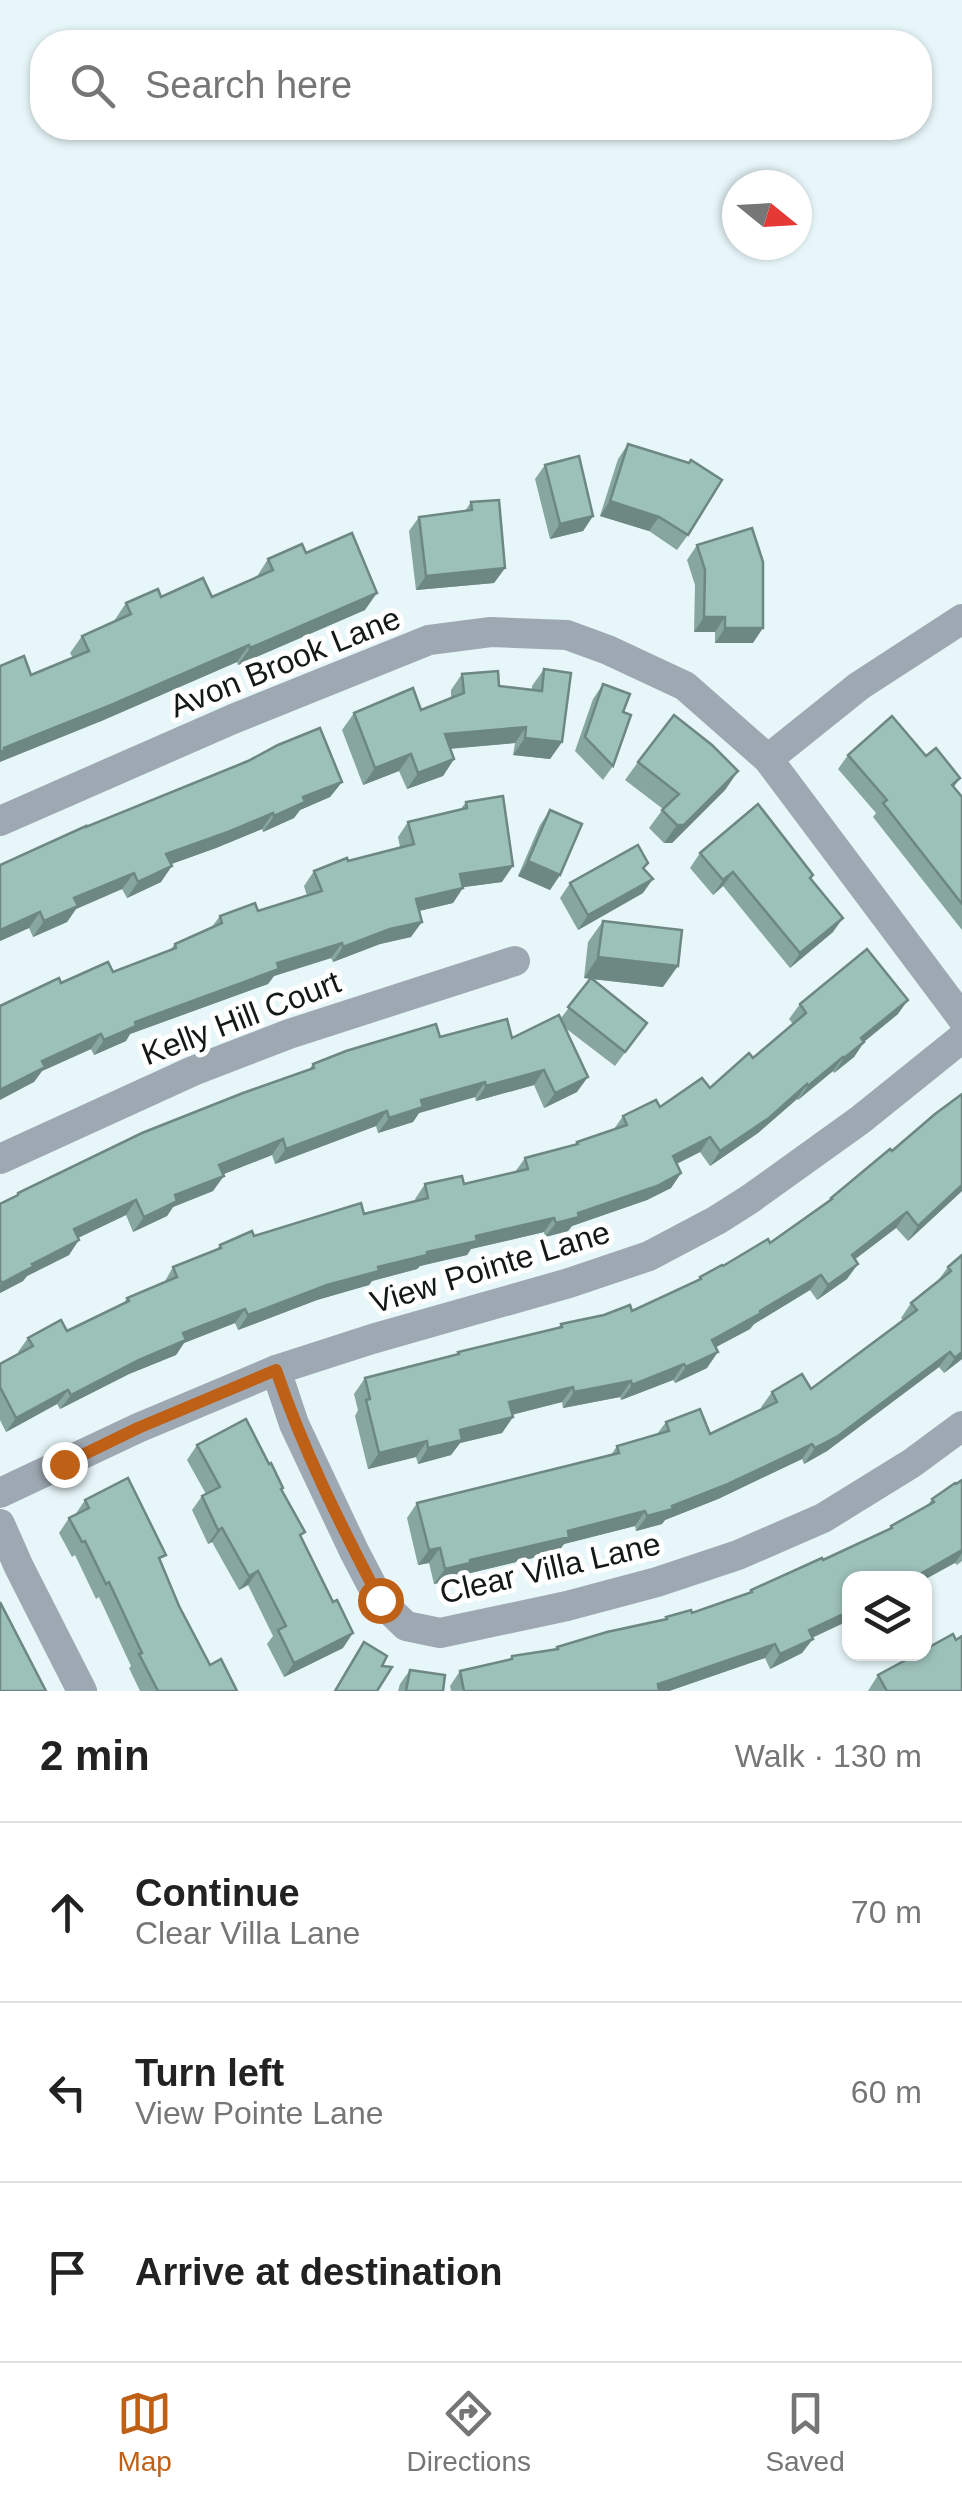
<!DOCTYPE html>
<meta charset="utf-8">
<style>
:root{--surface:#fff;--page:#f6f6f6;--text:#222;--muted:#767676;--line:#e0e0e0;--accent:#bf6017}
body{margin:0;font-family:Arial,sans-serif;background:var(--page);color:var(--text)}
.controls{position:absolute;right:30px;bottom:30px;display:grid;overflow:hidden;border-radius:20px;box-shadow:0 2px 8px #0004}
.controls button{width:90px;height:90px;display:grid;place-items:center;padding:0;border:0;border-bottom:2px solid var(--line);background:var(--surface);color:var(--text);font:50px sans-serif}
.compass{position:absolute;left:722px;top:170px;width:90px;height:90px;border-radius:50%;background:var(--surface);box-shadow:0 2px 8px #0004;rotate:108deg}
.stop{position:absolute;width:30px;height:30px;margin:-22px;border:8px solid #bf6017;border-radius:50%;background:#fff}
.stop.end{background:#bf6017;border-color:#fff;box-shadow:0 2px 10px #0008}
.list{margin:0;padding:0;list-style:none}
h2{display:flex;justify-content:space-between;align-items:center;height:130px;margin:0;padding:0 40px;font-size:42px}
h2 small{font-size:32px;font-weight:400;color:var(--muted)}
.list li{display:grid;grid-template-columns:65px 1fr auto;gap:30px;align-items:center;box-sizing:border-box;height:180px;padding:0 40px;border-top:2px solid var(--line)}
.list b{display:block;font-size:38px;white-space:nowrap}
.list p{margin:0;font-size:32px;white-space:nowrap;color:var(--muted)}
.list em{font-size:32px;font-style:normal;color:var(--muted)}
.icon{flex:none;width:55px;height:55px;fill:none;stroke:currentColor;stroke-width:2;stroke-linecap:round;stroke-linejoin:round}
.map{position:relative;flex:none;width:962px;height:1691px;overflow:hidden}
.search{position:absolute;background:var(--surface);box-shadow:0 2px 8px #0004;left:30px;right:30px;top:30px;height:110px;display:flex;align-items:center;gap:25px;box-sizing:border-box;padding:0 35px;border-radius:40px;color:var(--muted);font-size:38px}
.sheet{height:670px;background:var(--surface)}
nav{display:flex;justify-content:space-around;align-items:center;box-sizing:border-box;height:140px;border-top:2px solid var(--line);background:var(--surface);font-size:28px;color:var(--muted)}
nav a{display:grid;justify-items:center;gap:5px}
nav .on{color:var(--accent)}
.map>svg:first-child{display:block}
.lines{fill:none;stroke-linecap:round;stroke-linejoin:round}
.minor{stroke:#9ea8b2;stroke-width:30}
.wall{fill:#86a69f}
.shaded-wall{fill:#6d8782}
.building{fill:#9cc1b9;stroke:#6d8782;stroke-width:2.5}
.route{stroke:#bf6017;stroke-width:12}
.labels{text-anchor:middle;stroke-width:10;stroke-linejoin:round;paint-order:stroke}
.street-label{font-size:32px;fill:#131819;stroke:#fff}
</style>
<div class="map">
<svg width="962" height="1691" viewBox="0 0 962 1691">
<rect width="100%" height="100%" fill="#e7f6f9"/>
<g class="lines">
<g class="minor">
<polyline points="768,759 859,686 962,619"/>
<polyline points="0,821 233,719 429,640 491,632 567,635 608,650 685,686 768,759 962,1018"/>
<polyline points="0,1159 193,1071 289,1034 515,961"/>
<polyline points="276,1370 294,1424 354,1551 380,1601 406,1626 440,1633 567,1606 657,1582 738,1555 823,1518 912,1463 962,1426"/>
<polyline points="0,1493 138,1428 276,1370 372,1339 569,1283 649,1256 717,1220 750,1199 860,1120 962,1038"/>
<polyline points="0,1524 19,1567 82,1691"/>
</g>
</g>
<g class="wall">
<polygon points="628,444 688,535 677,550 649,531 600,516 618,459"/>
<polygon points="545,465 593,516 583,531 550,539 535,479"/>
<polygon points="471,502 505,568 494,583 416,590 409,531 419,517 465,511"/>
<polygon points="697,545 753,643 715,643 715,632 694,632 695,585 687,560"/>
<polygon points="306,553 365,610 238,665 237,662 99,722 31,675 73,658 70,653 82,636 114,621 126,603 161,597 212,597 256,578 268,559"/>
<polygon points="544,669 562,742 550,759 513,755 515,743 450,749 454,759 443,776 407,789 399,771 363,785 342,730 354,713 421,710 451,698 451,690 462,674 499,686 532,690 532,686"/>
<polygon points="603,684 623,712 613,766 603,780 575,751 593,699"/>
<polygon points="848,755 926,756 960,778 954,787 962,797 962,930 873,817 876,813 838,769"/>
<polygon points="638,762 738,771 725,790 672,843 664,843 649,828 663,809 625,780"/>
<polygon points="342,782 330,797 300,810 294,818 263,832 262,829 216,848 171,864 161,882 127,898 122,889 76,909 67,922 33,937 29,928 0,941 0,865 86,827"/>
<polygon points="466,802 502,882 463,887 453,903 419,911 411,937 380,944 333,962 331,958 274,976 268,984 130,1034 126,1041 94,1055 91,1049 42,1071 34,1082 61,983 113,972 170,950 175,944 211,928 220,916 258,911 307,896 304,886 314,871 400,847 398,837 408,822 460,810"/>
<polygon points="550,810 560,875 550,890 518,876 540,825"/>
<polygon points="700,853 813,875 810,879 833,932 790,968 723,886 713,895 690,868"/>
<polygon points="648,863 644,869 643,893 578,930 560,898 570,883"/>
<polygon points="603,921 663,987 591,979 647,1023 615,1066 564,1027 577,1092 544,1108 534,1085 476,1101 475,1097 419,1113 413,1122 378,1133 376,1126 275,1164 272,1155 223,1174 213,1191 173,1207 167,1216 133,1232 126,1215 78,1238 69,1255 27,1276 23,1281 0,1293 0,1204 15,1197 18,1193 308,1071 313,1064 440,1037 512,1038 561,1018 591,979 584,978 588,942"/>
<polygon points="800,1004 898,1014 864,1042 854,1057 834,1073 833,1071 798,1100 797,1099 758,1133 710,1166 700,1152 677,1164 681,1173 671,1188 647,1200 572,1226 568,1231 545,1237 544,1232 471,1249 467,1255 420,1266 417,1269 372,1281 369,1285 317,1300 238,1330 235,1323 184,1343 176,1355 129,1374 60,1409 57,1404 6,1432 0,1420 0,1364 19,1354 18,1352 28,1338 67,1331 124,1303 127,1298 164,1283 173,1267 216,1250 220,1245 416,1201 415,1199 425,1184 464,1184 515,1172 525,1158 575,1145 577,1142 614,1129 623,1116 660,1107 710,1088 753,1058 793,1024 789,1019"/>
<polygon points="892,1151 962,1191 908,1241 896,1228 855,1259 847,1279 817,1300 810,1290 754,1324 750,1329 716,1347 707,1368 675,1383 673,1380 621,1400 620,1397 563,1408 562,1402 512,1415 513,1417 502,1433 460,1443 451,1455 418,1464 416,1457 368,1469 355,1416 358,1410 354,1394 365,1378 456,1355 458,1352 558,1328 561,1324 632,1311 697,1281 700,1277 770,1243 828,1202 831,1198"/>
<polygon points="962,1255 962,1359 944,1373 939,1367 827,1451 804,1464 802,1459 718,1499 665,1520 662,1524 636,1531 635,1526 564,1544 558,1552 462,1575 460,1578 434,1584 429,1563 418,1565 407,1518 417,1503 611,1455 617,1446 657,1434 666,1422 710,1434 762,1409 761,1407 772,1392 811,1389 903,1320 901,1318 911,1303 937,1282 948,1267"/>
<polygon points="197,1445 281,1490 301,1537 343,1648 284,1677 267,1644 273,1636 248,1585 239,1590 212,1542 208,1544 192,1510 202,1496 206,1494 187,1460"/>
<polygon points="962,1480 962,1561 957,1565 955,1563 850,1578 850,1620 812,1638 802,1653 770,1669 765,1658 669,1691 451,1691 450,1686 460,1671 509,1660 512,1656 555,1649 557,1647 665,1619 666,1617 692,1613 748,1593 751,1590 823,1560 888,1530 891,1526 927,1506 932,1499"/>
<polygon points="85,1500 161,1562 179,1606 210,1665 237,1691 140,1691 129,1668 131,1666 99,1597 96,1599 75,1555 72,1557 59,1533 69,1518 75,1515"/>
<polygon points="956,1640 962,1691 868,1691 878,1675"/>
<polygon points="410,1670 443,1691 398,1691 400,1684"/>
</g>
<g class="shaded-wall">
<polygon points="610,501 659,517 649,531 600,516"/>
<polygon points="593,516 583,531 550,539 560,524"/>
<polygon points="505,568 494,583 416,590 426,576"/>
<polygon points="377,593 365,610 238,665 250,648"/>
<polygon points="704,617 725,617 715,632 694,632"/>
<polygon points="725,628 763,628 753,643 715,643"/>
<polygon points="249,645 237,662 99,722 0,762 0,752 4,748"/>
<polygon points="526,727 515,743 433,750 445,734"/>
<polygon points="525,738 562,742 550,759 513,755"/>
<polygon points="411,754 399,771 363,785 375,768"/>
<polygon points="454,759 443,776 407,789 418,773"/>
<polygon points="738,771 725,790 672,843 664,843 677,825"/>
<polygon points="342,782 330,797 300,810 294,818 263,832 274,816 303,797"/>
<polygon points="273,813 262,829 216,848 155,870 166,854"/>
<polygon points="528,861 560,875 550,890 518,876"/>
<polygon points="172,866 161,882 127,898 138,882"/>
<polygon points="513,866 502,882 450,889 460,874"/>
<polygon points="733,872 723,886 713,895 723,880"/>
<polygon points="134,873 122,889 76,909 67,922 33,937 44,921 74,898"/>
<polygon points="653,879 643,893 578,930 588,915"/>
<polygon points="463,888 453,903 406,914 416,899"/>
<polygon points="40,912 29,928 0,941 0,930"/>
<polygon points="843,918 833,932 790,968 800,953"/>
<polygon points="422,922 411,937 380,944 333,962 343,947 390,929"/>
<polygon points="342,943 331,958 274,976 268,984 130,1034 126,1041 94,1055 104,1040 135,1022 277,963"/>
<polygon points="598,957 678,966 663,987 584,978"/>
<polygon points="908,1000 898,1014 850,1053 861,1038"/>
<polygon points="101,1034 91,1049 42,1071 34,1082 0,1100 0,1090 42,1061"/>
<polygon points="864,1042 854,1057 834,1073 844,1058"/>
<polygon points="843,1057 833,1071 798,1100 808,1086"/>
<polygon points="544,1070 534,1085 476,1101 486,1086"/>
<polygon points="588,1077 577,1092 544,1108 555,1093"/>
<polygon points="485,1082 475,1097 419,1113 413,1122 378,1133 389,1118 421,1100"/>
<polygon points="807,1084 797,1099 758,1133 710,1166 720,1151"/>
<polygon points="387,1111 376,1126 275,1164 286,1149"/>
<polygon points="710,1137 700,1152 663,1170 673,1156"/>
<polygon points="283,1139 272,1155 209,1180 219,1165"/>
<polygon points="681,1173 671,1188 647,1200 572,1226 568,1231 545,1237 556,1223"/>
<polygon points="224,1176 213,1191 173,1207 167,1216 133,1232 144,1217 175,1195"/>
<polygon points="962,1185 962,1191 908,1241 918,1226"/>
<polygon points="136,1200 126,1215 63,1245 74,1229"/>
<polygon points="907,1212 896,1228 841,1270 852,1255"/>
<polygon points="554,1218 544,1232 471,1249 467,1255 420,1266 417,1269 372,1281 369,1285 317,1300 238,1330 248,1315 327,1285 476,1236"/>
<polygon points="79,1240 69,1255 27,1276 23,1281 0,1293 0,1285 2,1283 32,1264"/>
<polygon points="858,1264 847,1279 817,1300 828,1285"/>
<polygon points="821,1275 810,1290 754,1324 750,1329 701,1355 712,1340"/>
<polygon points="245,1309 235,1323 184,1343 176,1355 129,1374 60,1409 71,1395 183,1333"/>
<polygon points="718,1352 707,1368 675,1383 686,1367"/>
<polygon points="950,1352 939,1367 827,1451 804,1464 815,1448"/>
<polygon points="962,1352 962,1359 944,1373 955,1358"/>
<polygon points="684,1364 673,1380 621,1400 632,1385"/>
<polygon points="631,1381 620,1397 563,1408 574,1392"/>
<polygon points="573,1387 562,1402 498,1418 509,1402"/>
<polygon points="68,1390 57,1404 6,1432 16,1418"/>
<polygon points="513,1417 502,1433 460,1443 451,1455 418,1464 428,1448 460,1430"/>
<polygon points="427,1441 416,1457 368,1469 379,1453"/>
<polygon points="812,1444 802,1459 718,1499 665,1520 662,1524 636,1531 647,1516"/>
<polygon points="645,1511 635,1526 564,1544 558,1552 462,1575 460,1578 434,1584 445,1569 568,1531"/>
<polygon points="222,1528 212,1542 208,1544 218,1530"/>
<polygon points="440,1548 429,1563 418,1565 429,1550"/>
<polygon points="962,1550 962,1553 955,1563 924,1580 924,1578 913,1578"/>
<polygon points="258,1571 248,1585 239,1590 249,1576"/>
<polygon points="850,1611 850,1620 798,1644 809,1630"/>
<polygon points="353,1633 343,1648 284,1677 294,1663"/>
<polygon points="813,1639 802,1653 770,1669 780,1654"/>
<polygon points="775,1644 765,1658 669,1691 653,1691 658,1684"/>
</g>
<g class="building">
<polygon points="628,444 689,463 691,460 722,480 688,535 659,517 610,501"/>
<polygon points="579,456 593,516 560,524 545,465"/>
<polygon points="499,500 505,568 426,576 419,517 472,510 471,502"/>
<polygon points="752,528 763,562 763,628 725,628 725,617 704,617 705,570 697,545"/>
<polygon points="352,533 377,593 250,648 249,645 111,705 4,748 5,750 0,752 0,666 24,656 31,675 89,651 82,636 131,614 126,603 158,589 161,597 203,578 212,597 273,570 268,559 302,544 306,553"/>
<polygon points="544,669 571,673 562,742 525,738 526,727 445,734 454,759 418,773 411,754 375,768 354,713 413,688 421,710 464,693 462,674 498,671 499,686 542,691"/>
<polygon points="603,684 630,694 623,712 631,715 613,766 585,737"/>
<polygon points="674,715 712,745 738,771 684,825 677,825 662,810 679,794 638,762"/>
<polygon points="892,716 926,756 936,748 960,778 952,785 962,797 962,904 883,803 887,800 848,755"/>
<polygon points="320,728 342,782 303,797 305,802 274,816 273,813 228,832 166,854 172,866 138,882 134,873 74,898 78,906 44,921 40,912 0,930 0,865 86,826 86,827 248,761 278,745"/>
<polygon points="503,796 513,866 460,874 463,888 416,899 422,922 390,929 343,947 342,943 277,963 279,969 135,1022 136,1026 104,1040 101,1034 42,1061 45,1067 0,1090 0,1006 59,978 61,983 108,962 113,972 176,948 175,944 222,923 220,916 255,903 258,911 322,891 314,871 347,858 348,861 414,844 408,822 467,808 466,802"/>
<polygon points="758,804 813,875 810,878 843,918 800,953 733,872 723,880 700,853"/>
<polygon points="550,810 582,824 560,875 528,861"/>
<polygon points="638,845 648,863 643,868 653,879 588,915 570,883"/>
<polygon points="603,921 682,930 678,966 598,957"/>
<polygon points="867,949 908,1000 861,1038 864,1042 844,1058 843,1057 808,1086 807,1084 769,1118 720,1151 710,1137 673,1156 681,1173 657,1186 578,1213 579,1217 556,1223 554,1218 476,1236 477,1241 427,1252 427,1255 378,1267 379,1271 327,1285 248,1315 245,1309 183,1333 186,1340 139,1360 71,1395 68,1390 16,1418 0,1387 0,1364 33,1346 28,1338 61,1320 67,1331 129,1301 127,1298 177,1277 173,1267 221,1248 220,1245 252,1231 254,1236 361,1203 364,1214 428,1198 425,1184 462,1176 464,1184 528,1169 525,1158 578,1144 577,1142 627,1125 623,1116 656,1100 660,1107 702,1078 710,1088 749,1053 753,1058 806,1013 800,1004"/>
<polygon points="591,978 647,1023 625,1052 568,1007"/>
<polygon points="559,1015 588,1077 555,1093 544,1070 486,1086 485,1082 421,1100 423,1107 389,1118 387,1111 286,1149 283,1139 219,1165 224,1176 175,1195 177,1201 144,1217 136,1200 74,1229 79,1240 32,1264 34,1266 2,1283 0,1280 0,1204 18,1195 18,1193 142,1133 243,1093 314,1068 313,1064 346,1051 436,1024 440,1037 507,1019 512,1038"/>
<polygon points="962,1094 962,1185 918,1226 907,1212 852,1255 858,1264 828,1285 821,1275 760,1311 761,1313 712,1340 718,1352 686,1367 684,1364 632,1385 631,1381 574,1392 573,1387 509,1402 513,1417 460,1430 462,1440 428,1448 427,1441 379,1453 366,1400 370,1399 365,1378 459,1354 458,1352 562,1327 561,1324 604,1315 630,1305 632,1311 701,1279 700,1277 722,1265 723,1266 768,1239 770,1243 832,1199 831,1198 890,1149 892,1151 935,1114"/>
<polygon points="962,1255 962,1352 955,1358 950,1352 838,1436 815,1448 812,1444 728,1484 672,1506 673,1509 647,1516 645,1511 568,1531 569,1537 470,1560 470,1563 445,1569 440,1548 429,1550 417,1503 619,1453 617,1446 669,1431 666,1422 700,1409 710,1434 777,1402 772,1392 802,1374 811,1389 917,1310 911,1303 951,1271 948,1267"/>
<polygon points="246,1419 269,1464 271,1463 283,1488 281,1489 305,1532 300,1535 333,1602 337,1600 353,1633 294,1663 278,1630 286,1626 258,1571 249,1576 222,1528 218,1530 202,1496 220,1487 197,1445"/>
<polygon points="128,1478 166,1555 159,1558 179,1606 210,1665 221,1659 237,1691 158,1691 139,1654 142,1653 109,1582 106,1584 85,1541 82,1542 69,1518 89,1508 85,1500"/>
<polygon points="962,1480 962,1550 913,1578 850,1578 850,1611 809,1630 813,1639 780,1654 775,1644 658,1684 659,1691 464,1691 460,1671 512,1659 512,1656 558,1649 557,1647 607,1632 667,1619 666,1617 691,1610 692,1613 752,1592 751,1590 822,1558 823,1560 892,1528 891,1526 934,1502 932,1499 955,1483 956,1484"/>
<polygon points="0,1602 46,1691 0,1691"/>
<polygon points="953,1634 956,1640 962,1636 962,1691 887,1691 878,1675 917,1654 924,1654 924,1650"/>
<polygon points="364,1642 387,1656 382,1666 392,1667 377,1691 335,1691"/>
<polygon points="410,1670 445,1675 443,1691 406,1691"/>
</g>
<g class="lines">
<path class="route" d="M64 1464 138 1428 276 1370C303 1450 341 1526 380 1600"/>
</g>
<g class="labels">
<g class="street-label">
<text transform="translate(285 662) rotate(-22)" y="11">Avon Brook Lane</text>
<text transform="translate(241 1018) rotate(-21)" y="11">Kelly Hill Court</text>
<text transform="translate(490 1267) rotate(-17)" y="11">View Pointe Lane</text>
<text transform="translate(550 1568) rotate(-13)" y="11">Clear Villa Lane</text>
</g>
</g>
</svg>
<div class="controls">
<button><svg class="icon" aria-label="layers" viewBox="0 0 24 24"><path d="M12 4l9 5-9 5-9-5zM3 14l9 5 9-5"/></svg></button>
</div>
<svg class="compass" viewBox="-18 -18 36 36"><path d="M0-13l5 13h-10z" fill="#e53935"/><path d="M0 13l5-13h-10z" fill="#767676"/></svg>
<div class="stop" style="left:380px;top:1600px"></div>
<div class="stop end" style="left:64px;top:1464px"></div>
<div class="search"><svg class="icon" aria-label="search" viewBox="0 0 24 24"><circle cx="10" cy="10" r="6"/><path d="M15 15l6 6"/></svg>Search here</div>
</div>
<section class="sheet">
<h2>2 min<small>Walk · 130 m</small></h2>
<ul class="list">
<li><svg class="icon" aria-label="ahead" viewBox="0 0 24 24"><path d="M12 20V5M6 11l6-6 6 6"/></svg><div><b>Continue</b><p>Clear Villa Lane</p></div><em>70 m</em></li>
<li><svg class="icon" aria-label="left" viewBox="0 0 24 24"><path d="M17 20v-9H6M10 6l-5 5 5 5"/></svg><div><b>Turn left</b><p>View Pointe Lane</p></div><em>60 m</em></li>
<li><svg class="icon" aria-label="arrive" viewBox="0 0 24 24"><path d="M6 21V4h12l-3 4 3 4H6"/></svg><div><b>Arrive at destination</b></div></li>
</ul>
</section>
<nav>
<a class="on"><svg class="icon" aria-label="map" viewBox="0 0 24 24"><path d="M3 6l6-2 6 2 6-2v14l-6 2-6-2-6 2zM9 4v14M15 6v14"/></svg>Map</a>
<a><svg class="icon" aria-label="directions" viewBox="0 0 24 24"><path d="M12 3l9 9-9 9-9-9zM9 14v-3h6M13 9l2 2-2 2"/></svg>Directions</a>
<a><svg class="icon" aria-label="saved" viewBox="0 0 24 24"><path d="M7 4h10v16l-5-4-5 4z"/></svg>Saved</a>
</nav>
